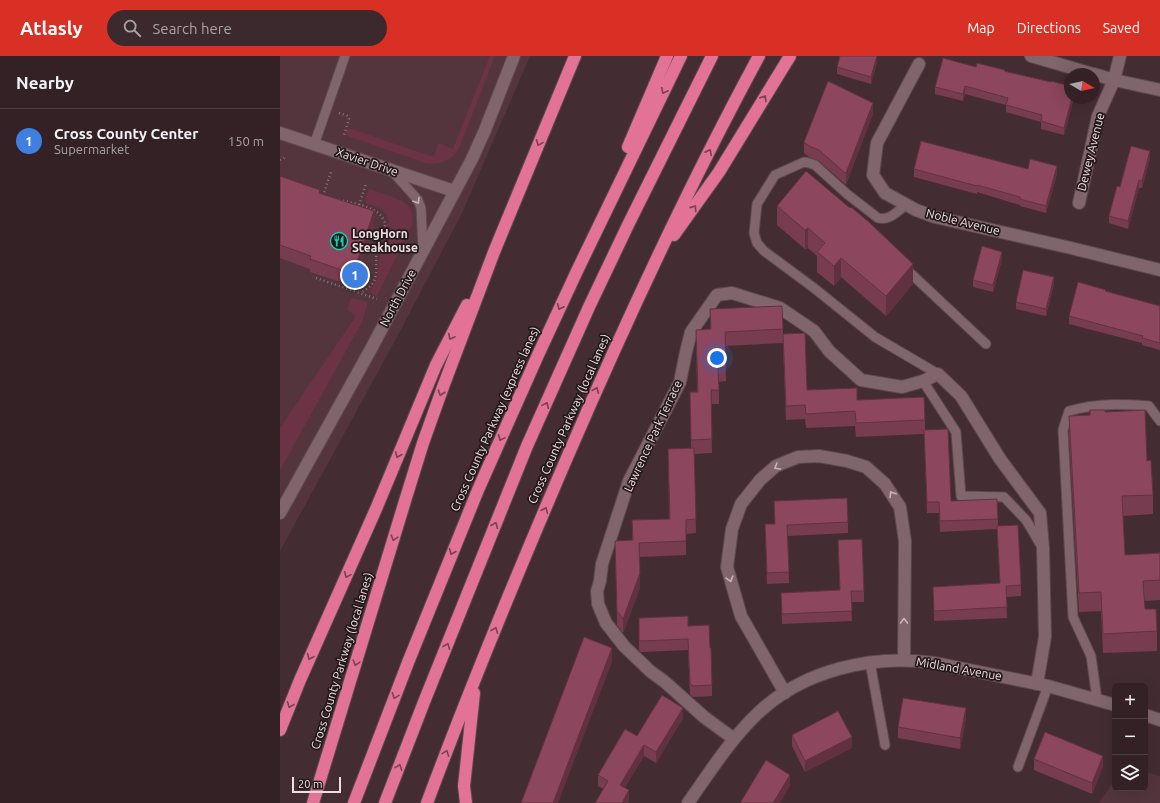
<!DOCTYPE html>
<meta charset="utf-8">
<style>
:root{--surface:#332126;--page:#3b292e;--text:#f1f3f6;--muted:#a9a3a7;--line:#4e3e43;--accent:#d93025}
body{margin:0;font-family:Ubuntu,sans-serif;background:var(--page);color:var(--text)}
.controls{position:absolute;right:12px;bottom:12px;display:grid;overflow:hidden;border-radius:6px;box-shadow:0 4px 16px #0002}
.controls button{width:36px;height:36px;display:grid;place-items:center;padding:0;border:0;border-bottom:1px solid var(--line);background:var(--surface);color:var(--text);font:20px sans-serif}
.compass{position:absolute;left:784px;top:12px;width:36px;height:36px;border-radius:50%;background:var(--surface);box-shadow:0 4px 16px #0002;rotate:99deg}
.scale{position:absolute;left:12px;bottom:10px;width:49px;box-sizing:border-box;padding-left:4px;border:2px solid #efdfe3;border-top:0;font-size:11px;line-height:14px;white-space:nowrap;color:#efdfe3;-webkit-text-stroke:3px #23181b;paint-order:stroke}
.you{position:absolute;left:437px;top:302px;width:14px;height:14px;margin:-10px;border:3px solid #fff;border-radius:50%;background:#1a73e8;box-shadow:0 0 0 6px #1a73e833}
.badge{display:grid;place-items:center;width:26px;height:26px;border-radius:50%;background:var(--accent);color:#fff;font-size:13px;font-weight:700}
.pin{position:absolute;translate:-50% -50%;border:2px solid #fff;box-shadow:0 1px 4px #0006}
.list{margin:0;padding:0;list-style:none}
h2{display:flex;justify-content:space-between;align-items:center;height:52px;margin:0;padding:0 16px;font-size:17px}
h2 small{font-size:13px;font-weight:400;color:var(--muted)}
.list li{display:grid;grid-template-columns:26px 1fr auto;gap:12px;align-items:center;box-sizing:border-box;height:64px;padding:0 16px;border-top:1px solid var(--line)}
.list b{display:block;font-size:15px;white-space:nowrap}
.list p{margin:0;font-size:13px;white-space:nowrap;color:var(--muted)}
.list em{font-size:13px;font-style:normal;color:var(--muted)}
.icon{flex:none;width:22px;height:22px;fill:none;stroke:currentColor;stroke-width:2;stroke-linecap:round;stroke-linejoin:round}
.map{position:relative;flex:none;width:880px;height:747px;overflow:hidden}
header{display:flex;align-items:center;gap:24px;box-sizing:border-box;height:56px;padding:0 20px;background:var(--accent);color:#fff}
header strong{font-size:19px}
nav{display:flex;gap:22px;margin-inline-start:auto;font-size:14px}
.search{width:280px;height:36px;background:var(--page);display:flex;align-items:center;gap:10px;box-sizing:border-box;padding:0 14px;border-radius:22px;color:var(--muted);font-size:15px}
main{display:flex}
aside{flex:1;background:var(--surface)}
.map>svg:first-child{display:block}
.built{fill:#54353e}
.green{fill:#6b3345}
.lines{fill:none;stroke-linecap:round;stroke-linejoin:round}
.service-casing{stroke:#5d494e;stroke-width:11}
.minor-casing{stroke:#5d494e;stroke-width:14}
.tertiary-casing{stroke:#5d494e;stroke-width:14}
.motorway-casing{stroke:#5d494e;stroke-width:14}
.path{stroke:#8a757b;stroke-width:2.5;stroke-dasharray:1 3;stroke-linecap:butt}
.service{stroke:#81656d;stroke-width:9}
.minor{stroke:#81656d;stroke-width:12}
.tertiary{stroke:#81656d;stroke-width:12}
.motorway{stroke:#e27397;stroke-width:12}
.wall{fill:#783c50}
.shaded-wall{fill:#623141}
.building{fill:#8c465d;stroke:#623141}
.oneway{stroke:#794153}
.oneway2{stroke:#c8b4ba}
.labels{text-anchor:middle;stroke-width:3.5;stroke-linejoin:round;paint-order:stroke}
.street-label{font-size:12px;fill:#efdfe3;stroke:#23181b}
.poi-label{font-size:12px;font-weight:bold;fill:#efdfe3;stroke:#23181b;text-anchor:start}
</style>
<header>
<strong>Atlasly</strong>
<div class="search"><svg class="icon" aria-label="search" viewBox="0 0 24 24"><circle cx="10" cy="10" r="6"/><path d="M15 15l6 6"/></svg>Search here</div>
<nav><a>Map</a><a>Directions</a><a>Saved</a></nav>
</header>
<main>
<aside>
<h2>Nearby<small></small></h2>
<ul class="list">
<li><span class="badge" style="background:#3f7fe0">1</span><div><b>Cross County Center</b><p>Supermarket</p></div><em>150 m</em></li>
</ul>
</aside>
<div class="map">
<svg width="880" height="747" viewBox="0 0 880 747">
<rect width="100%" height="100%" fill="#442c33"/>
<g class="built">
<polygon points="0,0 250,0 182,157 117,281 0,495"/>
<polygon points="865,716 880,720 880,747 819,747 835,723 835,732 865,732"/>
</g>
<g class="green">
<path d="M210 0H215C206 23 197 46 188 69 184 78 181 92 174 99 166 107 156 109 145 107L65 79 68 72 154 101 158 87 173 93Z"/>
<path d="M89 133C95 134 101 137 107 139 122 144 136 149 132 169L97 240 93 238 90 235 97 224 100 195 106 176 107 168 109 166C105 152 98 152 86 147L85 143Z"/>
<polygon points="71,242 88,246 82,266 0,414 0,372 76,260 67,254"/>
</g>
<g class="lines">
<g class="service-casing">
<g id="service">
<polyline points="34,89 65,0"/>
<polyline points="112,115 138,144 141,152 143,194"/>
<path d="M626 149C617 155 610 165 598 162L567 138 535 109 529 107 524 106 495 119 477 148 474 177 477 187 484 195 534 232 595 281 658 318"/>
<polyline points="625,212 706,288"/>
<polyline points="643,325 676,376 681,440 724,441 746,464 762,491"/>
<polyline points="590,606 605,689"/>
<path d="M817 643 811 600 793 561 783 374 789 355C817 347 840 348 869 350L880 365"/>
<polyline points="738,711 768,630"/>
</g>
</g>
<g class="minor-casing">
<g id="minor">
<polyline points="751,0 813,18"/>
<polyline points="639,8 597,87 593,119 605,137 636,154 655,161 791,192 880,214"/>
<polyline points="814,18 834,24 880,34"/>
<polyline points="0,77 174,135"/>
<polyline points="799,147 818,60 834,24 840,0"/>
<polyline points="0,457 92,291 192,103 205,74 234,0"/>
<polyline points="505,637 461,560 447,511 452,473 461,448 480,424 496,410 518,401 539,400 567,405 586,411 605,428 620,451 625,485 624,604"/>
<polyline points="454,683 424,661 385,626 370,615 344,590 326,567 318,548 317,535 320,525 322,508 349,425 400,326 406,296 411,276 437,239 452,237 500,252 534,275 549,295 581,324 622,331 643,325 658,318 681,340 720,403 760,457 763,492 765,581 757,628"/>
</g>
</g>
<g class="tertiary-casing">
<g id="tertiary">
<polyline points="865,659 880,664"/>
<path d="M408 747C429 717 450 684 477 658 523 614 592 598 655 607L768 630 835 649"/>
</g>
</g>
<g class="motorway-casing">
<g id="motorway">
<polyline points="348,91 387,0"/>
<polyline points="394,179 439,116 510,0"/>
<polyline points="0,674 20,624 96,453 156,309 187,249"/>
<polyline points="33,747 125,445 143,387 163,331 214,196 295,0"/>
<polyline points="74,747 129,604 198,434 258,299 297,215 401,0"/>
<polyline points="105,747 144,646 247,390 309,251 348,169 432,0"/>
<path d="M147 747C190 632 237 518 286 404 345 267 408 131 479 0"/>
<polyline points="186,747 184,730 194,637"/>
</g>
</g>
<g class="path">
<polyline points="59,57 68,60 69,63 64,79"/>
<polyline points="0,104 6,101"/>
<polyline points="43,140 51,116"/>
<path d="M59 144C70 146 95 151 101 160 103 162 105 166 105 168 105 177 98 186 97 195 95 205 98 216 94 225 91 231 85 234 80 237"/>
<polyline points="79,149 86,128"/>
<polyline points="36,222 97,243"/>
</g>
<use href="#service" class="service"/>
<use href="#minor" class="minor"/>
<use href="#tertiary" class="tertiary"/>
<use href="#motorway" class="motorway"/>
</g>
<g class="wall">
<polygon points="597,0 597,6 591,28 557,18 557,11"/>
<polygon points="696,11 725,15 790,42 794,42 784,79 761,73 761,66 726,56 726,49 685,38 683,45 655,38 655,31"/>
<polygon points="593,58 566,128 565,128 539,105 529,101 524,97 524,86"/>
<polygon points="870,102 862,132 859,132 848,173 829,167 829,160 840,131"/>
<polygon points="634,113 748,113 777,118 766,157 740,150 740,149 697,136 697,138 634,121"/>
<polygon points="0,120 40,137 94,168 73,230 30,216 30,213 0,202"/>
<polygon points="497,150 633,228 606,260 561,221 554,230 537,216 537,200 528,192 525,193 497,169"/>
<polygon points="722,203 713,236 693,231 693,224"/>
<polygon points="774,228 766,260 736,253 736,246"/>
<polygon points="826,235 880,250 880,294 862,289 862,287 789,268 789,260"/>
<polygon points="430,253 503,273 503,287 445,290 446,325 439,326 439,348 431,348 432,397 414,398 416,477 406,478 406,499 360,501 360,532 343,577 337,569 335,485 352,484 352,464 389,463 388,393 411,392 410,336 417,336 416,274 430,273"/>
<polygon points="503,278 527,334 577,344 645,364 645,374 671,445 718,463 718,470 741,529 741,540 726,541 727,562 654,565 653,531 720,527 717,473 660,476 659,457 647,457 644,378 576,381 575,370 526,372 525,363 506,364 503,292"/>
<polygon points="825,356 867,405 873,439 873,458 843,460 845,499 880,497 880,544 864,545 865,553 877,575 877,595 823,597 821,555 799,556 789,380 789,360 810,359"/>
<polygon points="494,445 568,466 568,477 508,480 509,527 487,528 485,468 495,468"/>
<polygon points="558,484 584,535 584,546 571,546 572,565 502,568 501,537 560,534"/>
<polygon points="359,562 408,570 432,629 432,640 413,641 410,638 408,594 361,596 359,594"/>
<polygon points="403,662 376,707 364,700 345,731 349,745 324,733 318,730 318,719 357,680"/>
<polygon points="686,663 680,693 618,682 618,671"/>
<polygon points="512,679 572,692 525,716 512,690"/>
<polygon points="754,703 823,711 812,738 754,714"/>
</g>
<g class="shaded-wall">
<polygon points="597,0 597,6 591,28 591,21"/>
<polygon points="685,30 685,38 683,45 683,38"/>
<polygon points="792,42 794,42 784,79 784,72"/>
<polygon points="593,47 593,58 566,128 566,117"/>
<polygon points="870,95 870,102 862,132 862,125"/>
<polygon points="777,110 777,118 766,157 766,150"/>
<polygon points="859,124 859,132 848,173 848,165"/>
<polygon points="94,155 94,168 73,230 73,218"/>
<polygon points="528,172 528,192 525,193 525,174"/>
<polygon points="722,196 722,203 713,236 713,229"/>
<polygon points="561,202 561,221 554,230 554,210"/>
<polygon points="633,208 633,228 606,260 606,240"/>
<polygon points="774,221 774,228 766,260 766,253"/>
<polygon points="360,517 360,532 343,577 343,563"/>
<polygon points="332,592 332,606 278,747 273,747"/>
<polygon points="403,652 403,662 376,707 376,696"/>
<polygon points="686,652 686,663 680,693 680,682"/>
<polygon points="572,681 572,692 525,716 525,705"/>
<polygon points="364,689 364,700 340,739 340,729"/>
<polygon points="823,700 823,711 812,738 812,727"/>
<polygon points="510,719 510,730 500,747 493,747"/>
<polygon points="349,734 349,745 348,747 342,747"/>
</g>
<g class="building">
<polygon points="560,0 597,0 591,21 557,11"/>
<polygon points="663,2 696,11 697,7 725,14 724,15 771,26 771,25 790,30 790,42 792,42 784,72 761,65 762,59 726,49 728,42 685,30 683,38 655,31"/>
<polygon points="548,25 593,47 566,117 565,117 539,94 529,90 524,86"/>
<polygon points="641,85 748,113 750,103 777,110 766,150 740,143 740,141 697,129 697,130 634,113"/>
<polygon points="851,90 870,95 862,125 859,124 848,165 829,160 837,130 840,131"/>
<polygon points="526,115 570,152 571,151 590,167 633,208 606,240 561,202 554,210 537,196 545,187 528,172 525,174 497,150"/>
<polygon points="0,120 40,134 39,137 94,155 73,218 30,203 31,200 0,189"/>
<polygon points="702,190 722,196 713,229 693,224"/>
<polygon points="743,214 774,221 766,253 736,246"/>
<polygon points="798,226 826,234 825,235 880,250 880,287 862,282 863,280 789,260"/>
<polygon points="502,250 503,273 445,276 446,311 438,312 439,334 431,334 432,383 411,384 410,336 418,336 416,274 431,273 430,253"/>
<polygon points="525,277 527,334 577,332 577,344 644,341 645,364 576,367 575,355 526,358 525,349 506,350 503,278"/>
<polygon points="810,354 825,354 825,356 865,354 867,405 871,404 873,439 842,440 845,499 880,497 880,524 863,525 865,553 876,553 877,575 823,578 821,536 799,537 789,360 810,359"/>
<polygon points="668,373 671,445 717,443 718,463 660,465 659,446 647,446 644,374"/>
<polygon points="414,392 416,463 406,464 406,485 359,487 360,517 343,563 337,555 335,485 353,484 352,464 390,463 388,393"/>
<polygon points="567,442 568,466 507,469 509,516 487,517 485,468 495,468 494,445"/>
<polygon points="738,469 741,529 726,530 727,551 654,555 653,531 720,527 717,470"/>
<polygon points="582,483 584,535 571,535 572,555 502,558 501,537 560,534 558,484"/>
<polygon points="408,560 408,570 429,569 430,592 431,592 432,629 413,630 410,627 408,583 361,585 359,584 359,562"/>
<polygon points="304,581 332,592 273,747 241,747"/>
<polygon points="382,639 403,652 376,696 364,689 340,729 349,734 342,747 315,747 328,725 318,719 345,673 357,680"/>
<polygon points="623,642 686,652 680,682 618,671"/>
<polygon points="558,655 572,681 525,705 512,679"/>
<polygon points="765,676 823,700 812,727 754,703"/>
<polygon points="486,704 510,719 493,747 460,747"/>
</g>
<defs><path id="oneway-chevron" d="M-2-3.5L2.5 0L-2 3.5" fill="none" stroke-width="1.6" stroke-linecap="round" stroke-linejoin="round"/></defs>
<g class="oneway">
<use href="#oneway-chevron" transform="translate(384 35) rotate(116)"/>
<use href="#oneway-chevron" transform="translate(484 42) rotate(-58)"/>
<use href="#oneway-chevron" transform="translate(259 87) rotate(112)"/>
<use href="#oneway-chevron" transform="translate(429 96) rotate(-63)"/>
<use href="#oneway-chevron" transform="translate(414 152) rotate(-55)"/>
<use href="#oneway-chevron" transform="translate(280 251) rotate(115)"/>
<use href="#oneway-chevron" transform="translate(171 281) rotate(117)"/>
<use href="#oneway-chevron" transform="translate(316 334) rotate(-67)"/>
<use href="#oneway-chevron" transform="translate(161 337) rotate(109)"/>
<use href="#oneway-chevron" transform="translate(266 349) rotate(-66)"/>
<use href="#oneway-chevron" transform="translate(221 382) rotate(114)"/>
<use href="#oneway-chevron" transform="translate(118 399) rotate(113)"/>
<use href="#oneway-chevron" transform="translate(265 454) rotate(-67)"/>
<use href="#oneway-chevron" transform="translate(215 469) rotate(-68)"/>
<use href="#oneway-chevron" transform="translate(114 482) rotate(107)"/>
<use href="#oneway-chevron" transform="translate(172 496) rotate(113)"/>
<use href="#oneway-chevron" transform="translate(67 519) rotate(114)"/>
<use href="#oneway-chevron" transform="translate(215 574) rotate(-68)"/>
<use href="#oneway-chevron" transform="translate(167 590) rotate(-68)"/>
<use href="#oneway-chevron" transform="translate(30 601) rotate(114)"/>
<use href="#oneway-chevron" transform="translate(76 607) rotate(107)"/>
<use href="#oneway-chevron" transform="translate(115 640) rotate(111)"/>
<use href="#oneway-chevron" transform="translate(10 649) rotate(112)"/>
<use href="#oneway-chevron" transform="translate(166 697) rotate(-69)"/>
<use href="#oneway-chevron" transform="translate(119 711) rotate(-69)"/>
</g>
<g class="oneway2">
<use href="#oneway-chevron" transform="translate(137 145) rotate(58)"/>
<use href="#oneway-chevron" transform="translate(497 411) rotate(150)"/>
<use href="#oneway-chevron" transform="translate(612 438) rotate(-122)"/>
<use href="#oneway-chevron" transform="translate(450 523) rotate(74)"/>
<use href="#oneway-chevron" transform="translate(624 565) rotate(-90)"/>
</g>
<defs>
<g id="restaurant-ring" transform="scale(0.9)"><circle r="9.5" fill="#23181b" stroke="#14d5b3" stroke-width="1.5"/><path d="M-5-6h1v4h1v-4h1v4h1v-4h1v5L-1.5 .5V6h-2V.5L-5-1ZM5-6V6H3V1.5H1.5Q1.5-4 5-6Z" fill="#14d5b3"/></g>
</defs>
<g fill-rule="evenodd">
<use href="#restaurant-ring" x="59" y="185"/>
</g>
<g class="labels">
<g class="street-label">
<text transform="translate(811 96) rotate(-76)" y="4">Dewey Avenue</text>
<text transform="translate(87 106) rotate(19)" y="4">Xavier Drive</text>
<text transform="translate(683 166) rotate(14)" y="4">Noble Avenue</text>
<text transform="translate(118 242) rotate(-62)" y="4">North Drive</text>
<text transform="translate(215 363) rotate(-66)" y="4">Cross County Parkway (express lanes)</text>
<text transform="translate(289 363) rotate(-66)" y="4">Cross County Parkway (local lanes)</text>
<text transform="translate(373 380) rotate(-65)" y="4">Lawrence Park Terrace</text>
<text transform="translate(62 605) rotate(-73)" y="4">Cross County Parkway (local lanes)</text>
<text transform="translate(679 613) rotate(10)" y="4">Midland Avenue</text>
</g>
<g class="poi-label">
<text x="72" y="182">LongHorn<tspan x="72" dy="14">Steakhouse</tspan></text>
</g>
</g>
</svg>
<div class="controls">
<button>+</button>
<button>−</button>
<button><svg class="icon" aria-label="layers" viewBox="0 0 24 24"><path d="M12 4l9 5-9 5-9-5zM3 14l9 5 9-5"/></svg></button>
</div>
<svg class="compass" viewBox="-18 -18 36 36"><path d="M0-13l5 13h-10z" fill="#e53935"/><path d="M0 13l5-13h-10z" fill="#a9a3a7"/></svg>
<div class="scale">20 m</div>
<div class="you"></div>
<div class="pin badge" style="left:75px;top:219px;background:#3f7fe0">1</div>
</div>
</main>
